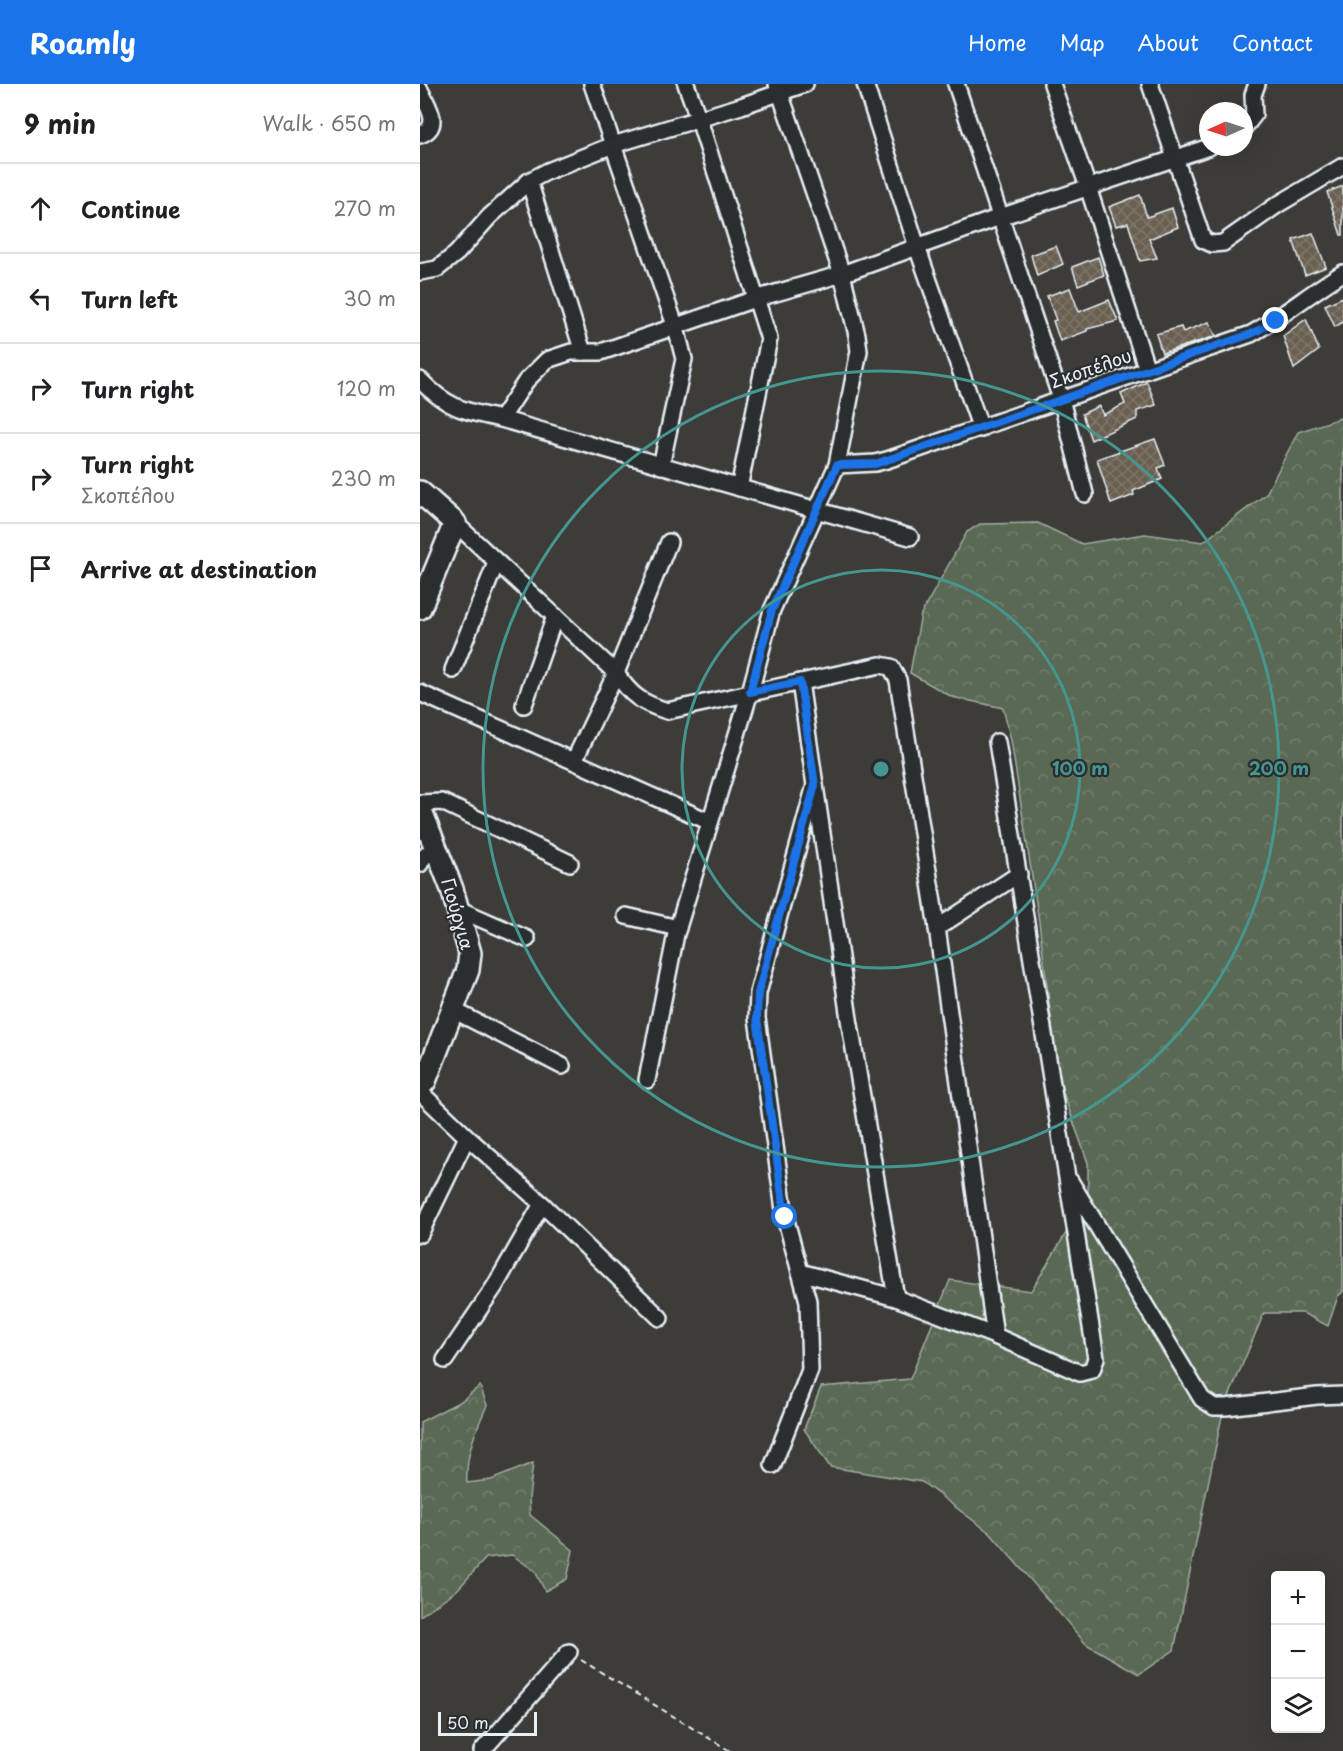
<!DOCTYPE html>
<meta charset="utf-8">
<style>
:root{--surface:#fff;--page:#f6f6f6;--text:#202124;--muted:#757577;--line:#e0e0e0;--accent:#1a73e8}
body{margin:0;font-family:"Playpen Sans",sans-serif;background:var(--page);color:var(--text)}
.controls{position:absolute;right:18px;bottom:18px;display:grid;overflow:hidden;border-radius:6px;box-shadow:0 6px 24px #0002}
.controls button{width:54px;height:54px;display:grid;place-items:center;padding:0;border:0;border-bottom:2px solid var(--line);background:var(--surface);color:var(--text);font:30px sans-serif}
.compass{position:absolute;left:779px;top:18px;width:54px;height:54px;border-radius:50%;background:var(--surface);box-shadow:0 6px 24px #0002;rotate:267deg}
.scale{position:absolute;left:18px;bottom:15px;width:99px;box-sizing:border-box;padding-left:6px;border:3px solid #e8f1f8;border-top:0;font-size:16px;line-height:21px;white-space:nowrap;color:#e8f1f8;-webkit-text-stroke:4px #2a2d2e;paint-order:stroke}
.stop{position:absolute;width:18px;height:18px;margin:-14px;border:4px solid #1a73e8;border-radius:50%;background:#fff}
.stop.end{background:#1a73e8;border-color:#fff;box-shadow:0 2px 6px #0008}
.list{margin:0;padding:0;list-style:none}
h2{display:flex;justify-content:space-between;align-items:center;height:78px;margin:0;padding:0 24px;font-size:26px}
h2 small{font-size:20px;font-weight:400;color:var(--muted)}
.list li{display:grid;grid-template-columns:39px 1fr auto;gap:18px;align-items:center;box-sizing:border-box;height:90px;padding:0 24px;border-top:2px solid var(--line)}
.list b{display:block;font-size:22px;white-space:nowrap}
.list p{margin:0;font-size:20px;white-space:nowrap;color:var(--muted)}
.list em{font-size:20px;font-style:normal;color:var(--muted)}
.icon{flex:none;width:33px;height:33px;fill:none;stroke:currentColor;stroke-width:2;stroke-linecap:round;stroke-linejoin:round}
.map{position:relative;flex:none;width:923px;height:1667px;overflow:hidden}
header{display:flex;align-items:center;gap:36px;box-sizing:border-box;height:84px;padding:0 30px;background:var(--accent);color:#fff}
header strong{font-size:28px}
nav{display:flex;gap:33px;margin-inline-start:auto;font-size:21px}
main{display:flex}
aside{flex:1;background:var(--surface)}
.map>svg:first-child{display:block}
.forest{fill:url(#forest-crowns);stroke:#a1ada5;stroke-width:1.5}
.building{fill:url(#building-cross-hatch);stroke:#e8f1f8;stroke-width:1.5}
.lines{fill:none;stroke-linecap:round;stroke-linejoin:round}
.street-casing{stroke:#e8f1f8;stroke-width:20}
.secondary-casing{stroke:#e8f1f8;stroke-width:26}
.path{stroke:#e8f1f8;stroke-width:2;stroke-dasharray:6 4.5;stroke-linecap:butt}
.street{stroke:#2a2d2e;stroke-width:15}
.secondary{stroke:#2a2d2e;stroke-width:21}
.route{stroke:#1a73e8;stroke-width:8}
.ring{fill:none;stroke:#459590;stroke-width:3}
.labels{text-anchor:middle;stroke-width:4.5;stroke-linejoin:round;paint-order:stroke}
.street-label{font-size:18px;fill:#e8f1f8;stroke:#2a2d2e}
.centre{fill:#459590;stroke:#2a2d2e;stroke-width:3}
.ring-label{font-size:18px;text-anchor:middle;font-weight:bold;fill:#459590;stroke:#2a2d2e;stroke-width:4.5;stroke-linejoin:round;paint-order:stroke}
</style>
<header>
<strong>Roamly</strong>
<nav><a>Home</a><a>Map</a><a>About</a><a>Contact</a></nav>
</header>
<main>
<aside>
<h2>9 min<small>Walk · 650 m</small></h2>
<ul class="list">
<li><svg class="icon" aria-label="ahead" viewBox="0 0 24 24"><path d="M12 20V5M6 11l6-6 6 6"/></svg><div><b>Continue</b></div><em>270 m</em></li>
<li><svg class="icon" aria-label="left" viewBox="0 0 24 24"><path d="M17 20v-9H6M10 6l-5 5 5 5"/></svg><div><b>Turn left</b></div><em>30 m</em></li>
<li><svg class="icon" aria-label="right" viewBox="0 0 24 24"><path d="M7 20v-9h11M14 6l5 5-5 5"/></svg><div><b>Turn right</b></div><em>120 m</em></li>
<li><svg class="icon" aria-label="right" viewBox="0 0 24 24"><path d="M7 20v-9h11M14 6l5 5-5 5"/></svg><div><b>Turn right</b><p>Σκοπέλου</p></div><em>230 m</em></li>
<li><svg class="icon" aria-label="arrive" viewBox="0 0 24 24"><path d="M6 21V4h12l-3 4 3 4H6"/></svg><div><b>Arrive at destination</b></div></li>
</ul>
</aside>
<div class="map">
<svg width="923" height="1667" viewBox="0 0 923 1667">
<defs>
<pattern id="forest-crowns" width="20" height="18" patternUnits="userSpaceOnUse" patternTransform="scale(1.5)"><rect width="20" height="18" fill="#5a6952"/><path d="M2 6a3 3 0 1 1 6 0M12 15a3 3 0 1 1 6 0" fill="none" stroke="#727f6c"/></pattern>
<pattern id="building-cross-hatch" width="8" height="8" patternUnits="userSpaceOnUse" patternTransform="scale(1.5)"><rect width="8" height="8" fill="#6a5f51"/><path d="M0 0l8 8M0 8l8-8" fill="none" stroke="#7f766b"/></pattern>
</defs>
<rect width="100%" height="100%" fill="#3d3c38"/>
<filter id="ink" filterUnits="userSpaceOnUse"><feTurbulence type="fractalNoise" baseFrequency=".0167" numOctaves="2"/><feDisplacementMap in="SourceGraphic" scale="12" xChannelSelector="R" yChannelSelector="G"/><feConvolveMatrix kernelMatrix="1 2 1 2 8 2 1 2 1" color-interpolation-filters="sRGB"/></filter>
<g filter="url(#ink)">
<g class="forest">
<polygon points="923,333 923,1208 918,1212 908,1242 883,1229 844,1229 803,1327 754,1566 719,1590 666,1560 570,1449 502,1398 410,1383 384,1345 401,1303 490,1295 530,1196 611,1207 668,1113 668,1079 639,997 619,838 591,656 583,624 532,613 490,589 501,530 547,448 560,440 618,439 662,460 725,450 783,458 846,410 878,348"/>
<path d="M60 1302 67 1321C56 1346 45 1371 47 1399L71 1396 113 1379 109 1414 110 1431 153 1466 147 1495 125 1507 115 1487 92 1471 66 1474 37 1506 0 1532V1338L41 1317Z"/>
</g>
<g class="building">
<polygon points="923,102 923,151 921,151 907,108"/>
<polygon points="720,111 727,133 752,124 758,143 729,155 737,174 720,177 708,139 696,142 689,123"/>
<polygon points="893,149 906,183 885,191 873,156"/>
<polygon points="636,162 643,180 617,192 611,171"/>
<polygon points="678,173 684,191 658,201 652,183"/>
<polygon points="650,204 659,228 689,216 698,237 667,245 667,247 640,257 633,237 636,236 627,212"/>
<polygon points="923,213 923,238 915,243 905,221"/>
<polygon points="886,235 899,266 874,285 863,252"/>
<polygon points="789,238 796,252 742,269 736,250 761,243 763,248"/>
<polygon points="727,298 736,321 717,327 717,335 671,356 662,330 679,322 683,331 705,320 701,310"/>
<polygon points="735,355 745,381 738,384 742,395 713,407 714,411 691,420 677,375"/>
</g>
<g class="lines">
<g class="street-casing">
<g id="street">
<polyline points="172,0 256,244 264,275 241,382"/>
<polyline points="266,0 279,36 349,255 319,404"/>
<polyline points="445,0 497,163 561,345"/>
<polyline points="536,0 641,315 665,410"/>
<polyline points="632,0 668,103 727,286"/>
<polyline points="730,0 783,156 792,160 803,159 857,121 923,82"/>
<path d="M0 6C7 21 23 42 0 51"/>
<polyline points="824,44 834,31 833,11 837,0"/>
<polyline points="109,97 163,268"/>
<polyline points="0,188 17,185 37,169 69,133 109,97 128,87 193,61 321,22 385,0"/>
<path d="M0 296C27 324 44 327 81 335L106 297 127 276 151 268H181L335 215 422 190 580 133 789 63"/>
<polyline points="81,335 490,453"/>
<path d="M417 381 455 379 467 376 831 250C864 232 891 208 923 189"/>
<path d="M35 439 196 589C211 612 222 619 247 627L460 581 471 583 478 596 517 844 575 1252"/>
<polyline points="33,586 76,479"/>
<polyline points="380,598 429,935 476,1214"/>
<polyline points="0,609 290,738"/>
<polyline points="104,621 135,532"/>
<polyline points="154,677 196,589 249,458"/>
<polyline points="0,719 22,718 150,779"/>
<polyline points="0,780 3,774 15,763"/>
<polyline points="38,825 107,855"/>
<polyline points="206,832 258,844"/>
<polyline points="517,844 599,790"/>
<polyline points="33,926 142,982"/>
<polyline points="227,996 256,850 330,608 352,526 417,381 439,267 437,251 422,190 357,0"/>
<polyline points="0,1008 47,1053 122,1120 240,1234"/>
<polyline points="650,1097 782,1315 794,1323 806,1323 897,1312 923,1311"/>
<polyline points="0,1150 47,1053"/>
<polyline points="380,1188 476,1214 575,1252 660,1289 672,1286 676,1274 577,658"/>
<polyline points="25,1276 75,1202 122,1120"/>
<polyline points="353,1381 390,1286 388,1217 365,1133 337,934 338,909 395,701"/>
<polyline points="62,1667 149,1568"/>
</g>
</g>
<g class="secondary-casing">
<g id="secondary">
<polyline points="0,408 35,439 0,524"/>
<polyline points="0,724 32,805 50,869 48,886 5,997 0,1002"/>
</g>
</g>
<polyline class="path" points="161,1576 310,1667"/>
<use href="#street" class="street"/>
<use href="#secondary" class="secondary"/>
</g>
</g>
<g class="lines" filter="url(#ink)">
<polyline class="route" points="365,1133 337,934 338,909 395,701 380,598 330,608 352,526 417,381 455,380 467,376 831,250 856,237"/>
</g>
<g class="ring">
<circle cx="461" cy="685" r="199"/>
<circle cx="461" cy="685" r="398"/>
</g>
<g class="labels">
<g class="street-label">
<text transform="translate(671 285) rotate(-19)" y="6">Σκοπέλου</text>
<text transform="translate(37 830) rotate(74)" y="6">Γιούργια</text>
</g>
</g>
<circle cx="461" cy="685" r="9" class="centre"/>
<g class="ring-label">
<text x="660" y="691">100 m</text>
<text x="859" y="691">200 m</text>
</g>
</svg>
<div class="controls">
<button>+</button>
<button>−</button>
<button><svg class="icon" aria-label="layers" viewBox="0 0 24 24"><path d="M12 4l9 5-9 5-9-5zM3 14l9 5 9-5"/></svg></button>
</div>
<svg class="compass" viewBox="-18 -18 36 36"><path d="M0-13l5 13h-10z" fill="#e53935"/><path d="M0 13l5-13h-10z" fill="#757577"/></svg>
<div class="scale">50 m</div>
<div class="stop" style="left:365px;top:1133px"></div>
<div class="stop end" style="left:856px;top:237px"></div>
</div>
</main>
